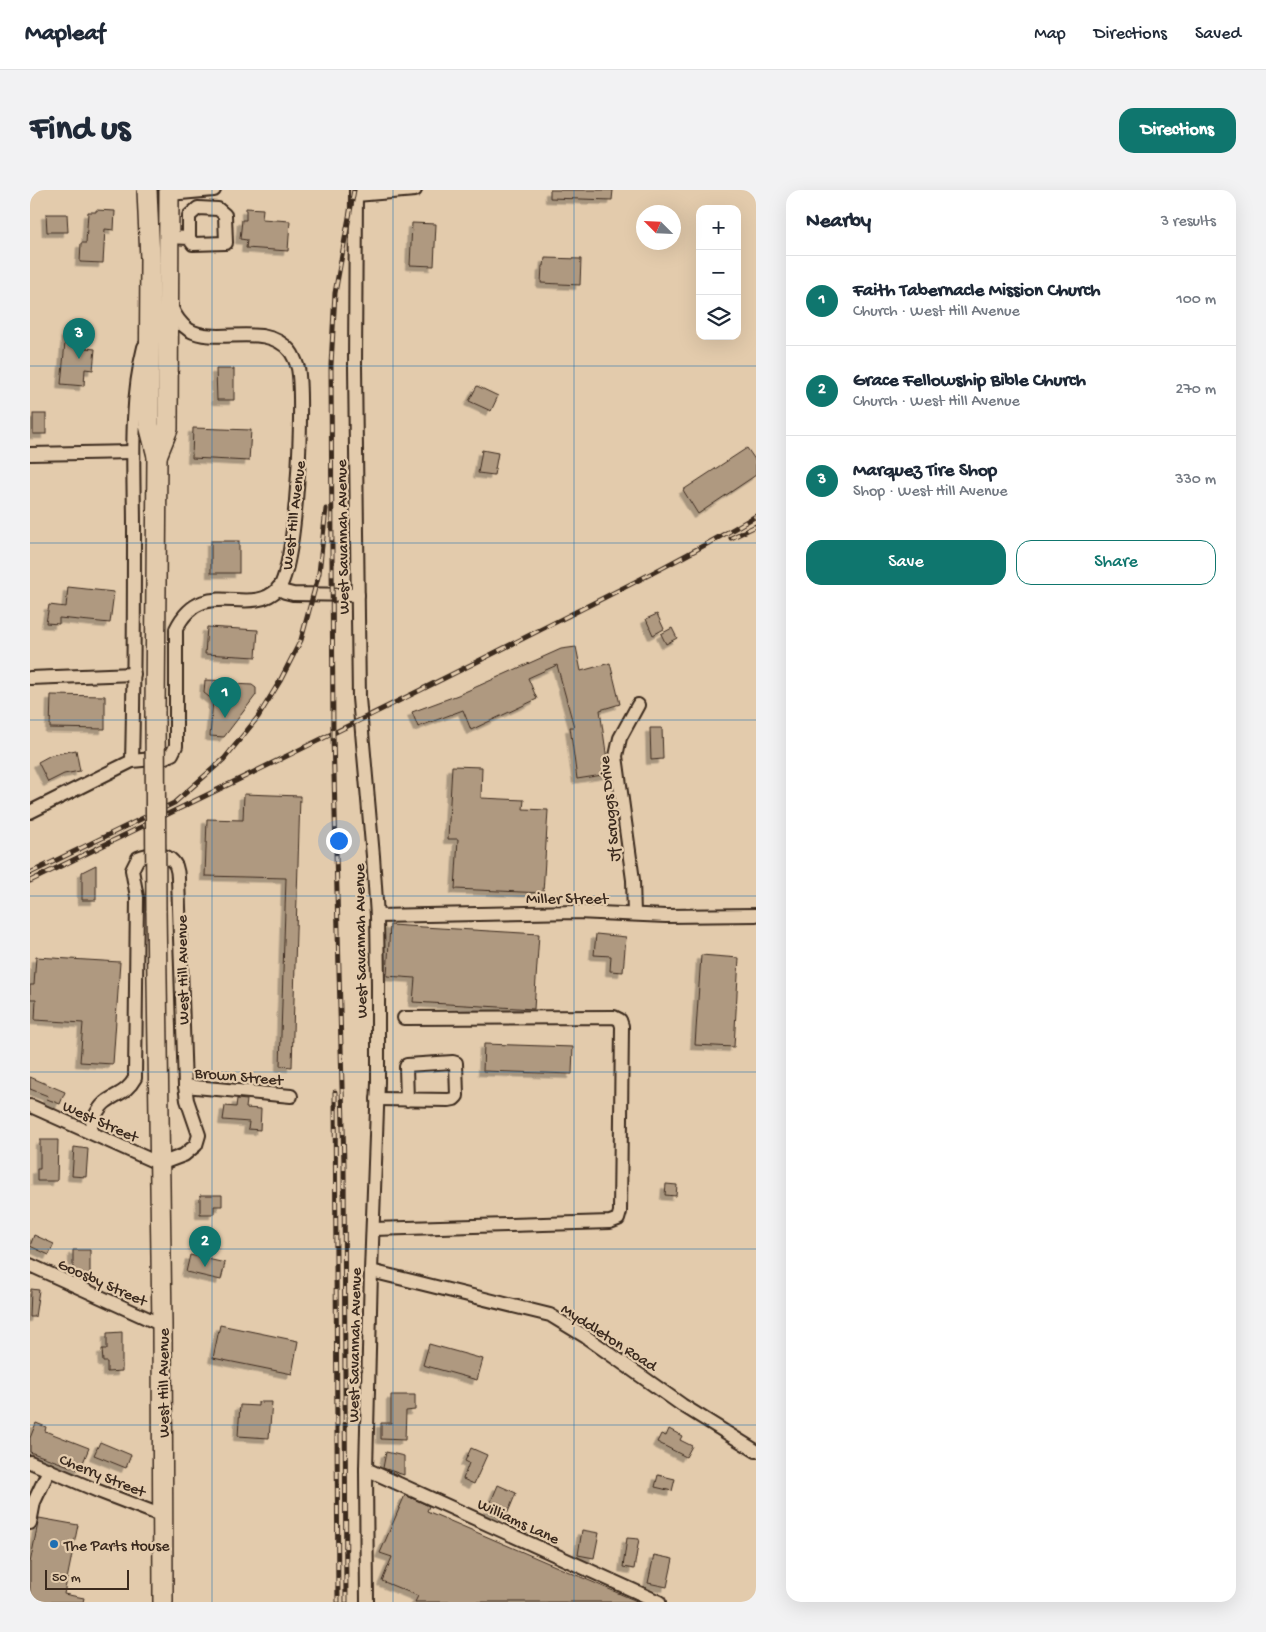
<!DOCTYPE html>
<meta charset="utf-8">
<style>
:root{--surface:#fff;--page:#f2f2f3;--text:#1f2937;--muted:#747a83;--line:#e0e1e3;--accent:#0f766e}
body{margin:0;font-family:"Gochi Hand",sans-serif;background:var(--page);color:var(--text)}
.controls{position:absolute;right:15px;top:15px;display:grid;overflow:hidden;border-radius:10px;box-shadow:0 5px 20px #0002}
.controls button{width:45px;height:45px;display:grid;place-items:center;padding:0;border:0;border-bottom:1px solid var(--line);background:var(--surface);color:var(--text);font:25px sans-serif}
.compass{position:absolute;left:606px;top:15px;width:45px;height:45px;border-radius:50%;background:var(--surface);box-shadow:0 5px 20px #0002;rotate:294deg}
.scale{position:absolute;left:15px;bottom:12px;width:84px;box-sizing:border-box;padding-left:5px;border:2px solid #3b2a1e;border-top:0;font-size:14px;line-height:18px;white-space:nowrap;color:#3b2a1e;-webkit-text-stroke:4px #e3cbac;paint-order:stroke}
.you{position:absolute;left:308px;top:650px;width:18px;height:18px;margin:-12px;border:4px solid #fff;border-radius:50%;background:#1a73e8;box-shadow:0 0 0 8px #1a73e833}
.badge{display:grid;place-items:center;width:32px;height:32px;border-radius:50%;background:var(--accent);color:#fff;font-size:16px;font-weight:700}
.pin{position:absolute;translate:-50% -41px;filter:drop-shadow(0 1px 2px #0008)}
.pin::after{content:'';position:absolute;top:26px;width:18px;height:15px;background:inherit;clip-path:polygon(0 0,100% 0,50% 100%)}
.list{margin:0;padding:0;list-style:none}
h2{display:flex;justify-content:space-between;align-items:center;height:65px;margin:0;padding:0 20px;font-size:21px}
h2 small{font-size:16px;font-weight:400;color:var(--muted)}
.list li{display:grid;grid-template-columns:32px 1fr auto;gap:15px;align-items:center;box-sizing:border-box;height:90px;padding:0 20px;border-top:1px solid var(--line)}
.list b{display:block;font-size:19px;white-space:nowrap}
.list p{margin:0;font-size:16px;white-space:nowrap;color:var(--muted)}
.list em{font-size:16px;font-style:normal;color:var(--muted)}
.actions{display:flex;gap:10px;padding:15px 20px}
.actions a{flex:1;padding:11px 0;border:1px solid var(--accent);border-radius:15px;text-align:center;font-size:18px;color:var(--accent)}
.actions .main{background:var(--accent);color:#fff}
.icon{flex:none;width:28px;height:28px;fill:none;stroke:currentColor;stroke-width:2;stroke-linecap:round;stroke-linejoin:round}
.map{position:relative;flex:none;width:726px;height:1412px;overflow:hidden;border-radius:15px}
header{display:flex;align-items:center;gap:30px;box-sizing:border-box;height:70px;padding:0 25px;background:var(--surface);border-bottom:1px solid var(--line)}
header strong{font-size:24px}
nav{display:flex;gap:28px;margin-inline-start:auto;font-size:18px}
.intro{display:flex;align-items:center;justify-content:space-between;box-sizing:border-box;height:120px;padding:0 30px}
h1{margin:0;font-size:35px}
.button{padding:12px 22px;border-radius:15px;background:var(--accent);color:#fff;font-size:18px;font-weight:700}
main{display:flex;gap:30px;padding:0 30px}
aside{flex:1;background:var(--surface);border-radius:15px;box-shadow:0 5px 20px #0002}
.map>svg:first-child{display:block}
.building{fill:#af9980;stroke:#3b2a1e;filter:url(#shadow)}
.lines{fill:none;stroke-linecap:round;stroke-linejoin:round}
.minor-casing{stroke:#3b2a1e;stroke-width:16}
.highway-casing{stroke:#3b2a1e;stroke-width:22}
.minor{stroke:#e3cbac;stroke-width:12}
.highway{stroke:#e3cbac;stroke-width:19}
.rail-casing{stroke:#3b2a1e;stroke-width:5}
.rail{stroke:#e3cbac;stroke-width:3;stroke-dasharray:9;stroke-linecap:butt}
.highway-bridge-casing{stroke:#3b2a1e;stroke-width:22;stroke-linecap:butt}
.highway-bridge{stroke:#e3cbac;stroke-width:19}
.grid{fill:none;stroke:#1f6fb2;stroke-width:1;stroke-opacity:0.55}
.poi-dot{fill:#1f6fb2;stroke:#e3cbac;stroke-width:2}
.labels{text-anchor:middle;stroke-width:4.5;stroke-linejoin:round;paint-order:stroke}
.street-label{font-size:16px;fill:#3b2a1e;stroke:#e3cbac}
.poi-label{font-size:16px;fill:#3b2a1e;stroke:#e3cbac;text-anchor:start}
</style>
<header>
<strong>Mapleaf</strong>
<nav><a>Map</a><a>Directions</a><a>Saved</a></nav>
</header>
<div class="intro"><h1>Find us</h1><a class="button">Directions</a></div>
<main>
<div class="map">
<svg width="726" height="1412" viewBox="0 0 726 1412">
<defs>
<filter id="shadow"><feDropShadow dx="-4.5" dy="4.5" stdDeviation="0" flood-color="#0004"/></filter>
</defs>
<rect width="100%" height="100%" fill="#e3cbac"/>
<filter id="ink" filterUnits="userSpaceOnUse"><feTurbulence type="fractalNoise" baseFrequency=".02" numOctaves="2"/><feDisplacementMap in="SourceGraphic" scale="10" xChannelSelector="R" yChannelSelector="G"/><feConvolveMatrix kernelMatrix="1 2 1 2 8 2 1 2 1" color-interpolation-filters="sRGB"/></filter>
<g filter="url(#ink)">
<g class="building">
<polygon points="520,0 583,0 582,10 520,8"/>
<polygon points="216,18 233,19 232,29 260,31 258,61 216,58 217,50 210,49 212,30 216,30"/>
<polygon points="66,20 85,21 84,40 75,39 73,73 50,72 51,53 56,53 58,22 66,22"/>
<polygon points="16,24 37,24 38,42 17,42"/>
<polygon points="382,33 406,34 404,76 380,75"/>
<polygon points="515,68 551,69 550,95 511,93 512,76 514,76"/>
<polygon points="36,142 56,144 55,158 65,159 63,180 55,179 54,196 31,194"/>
<polygon points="186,179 204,179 204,210 187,210"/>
<polygon points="447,196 468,206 461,221 439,211"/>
<rect x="3" y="224" width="13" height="20"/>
<polygon points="163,238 221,240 219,271 162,268"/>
<polygon points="717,258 726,271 726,285 668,324 653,300"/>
<polygon points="452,260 468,263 464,285 448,283"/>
<rect x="181" y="351" width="28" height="32"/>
<polygon points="38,397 84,402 80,433 29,428 29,434 16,433 19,415 36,417"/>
<polygon points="627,424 634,439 623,445 616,429"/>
<polygon points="177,437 228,440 226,467 175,464"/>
<polygon points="642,438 647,448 636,454 631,444"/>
<polygon points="546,457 551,481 580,473 590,514 570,520 579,584 547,589 540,537 544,537 527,475 498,488 507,509 441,540 433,520 388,537 382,522 428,505 531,459"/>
<polygon points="175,490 201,491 204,494 222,495 226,498 226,505 194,547 180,546 183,510 174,503"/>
<polygon points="21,505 75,506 75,539 20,538"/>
<polygon points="620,538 632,538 633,569 621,570"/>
<polygon points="46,560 50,581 34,584 18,592 8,572 21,565"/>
<polygon points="422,576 452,577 451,608 494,610 493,619 518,620 513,703 425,699 428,649 418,649"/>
<polygon points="214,604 270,606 262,877 250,876 256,688 175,686 177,629 213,630"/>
<polygon points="66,675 66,710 52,710 52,682"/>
<polygon points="360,735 509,744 504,819 383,812 385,788 357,786"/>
<polygon points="566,744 596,747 593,782 580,781 581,766 564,765"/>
<polygon points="671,765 709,768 704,857 665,855"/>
<polygon points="6,767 90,772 83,874 50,872 53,833 5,830 6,809 0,809 0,795 4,795"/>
<polygon points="454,854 543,857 542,884 453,881"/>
<polygon points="0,887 35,902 30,914 17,909 18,906 0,899"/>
<polygon points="207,909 217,910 216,918 231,919 230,940 218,939 219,932 193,930 195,916 206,917"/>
<polygon points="10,950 28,950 27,991 7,991 7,979 10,979"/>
<polygon points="44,957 58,959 56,987 42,986"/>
<polygon points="636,994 647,995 646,1006 635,1005"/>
<polygon points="170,1005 192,1005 192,1016 184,1016 184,1024 170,1024"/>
<polygon points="4,1045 24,1054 19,1065 0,1056"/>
<polygon points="43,1060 60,1060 60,1087 43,1086"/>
<polygon points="160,1065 195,1073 191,1090 156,1082"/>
<polygon points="1,1099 9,1100 5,1127 0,1127"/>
<polygon points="190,1135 268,1151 262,1184 183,1168"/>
<polygon points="92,1142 92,1181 77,1182 77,1172 73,1172 72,1159 77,1159 77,1143"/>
<polygon points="399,1154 453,1169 447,1190 393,1175"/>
<polygon points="361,1205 385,1205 385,1220 376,1221 375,1250 351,1249 351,1233 361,1233"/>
<polygon points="228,1212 242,1212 239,1248 208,1246 210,1215 228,1216"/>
<polygon points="6,1233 16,1237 15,1241 59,1258 50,1280 0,1262 0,1248"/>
<polygon points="639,1239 652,1246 650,1250 662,1256 656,1267 627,1252 631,1244 636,1246"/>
<polygon points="70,1252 101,1265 96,1278 64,1265"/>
<polygon points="441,1258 457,1265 444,1294 433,1289 439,1273 435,1271"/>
<polygon points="356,1262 374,1266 374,1285 353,1278"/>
<polygon points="628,1285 645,1289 642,1301 625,1297"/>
<polygon points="468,1295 486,1303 476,1327 458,1319"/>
<polygon points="375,1305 399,1316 397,1321 609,1412 385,1412 388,1406 352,1391 362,1367 350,1363"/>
<polygon points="9,1328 48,1335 34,1404 54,1408 53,1412 0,1412 0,1373"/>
<polygon points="552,1340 569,1343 564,1368 548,1365"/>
<polygon points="597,1348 609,1349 604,1379 593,1377"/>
<polygon points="624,1365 643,1369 637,1397 618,1393"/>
</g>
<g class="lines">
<g class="minor-casing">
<g id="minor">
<polyline points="326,0 325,177 329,508 343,666 347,726 348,794 348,892 341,1081 336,1279 337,1412"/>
<polyline points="139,4 184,0"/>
<polyline points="326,5 385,0"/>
<polyline points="139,47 159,48 159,26 168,18 188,19 195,25 196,53 163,54 159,48"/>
<polyline points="0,264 103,262"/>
<polyline points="248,398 255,402 263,404 328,405"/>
<polyline points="0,488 104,484"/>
<path d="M102 571C104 494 104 416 104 339 104 279 99 216 114 157"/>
<path d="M0 622 102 571 133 568 142 564 146 556V439C173 384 218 429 248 399 267 379 274 209 268 178 266 172 264 166 260 161 236 131 187 156 159 140 150 134 145 126 141 116"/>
<polyline points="604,724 603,690 586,566 590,548 608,515"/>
<polyline points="347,726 547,722 636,726 726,725"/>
<polyline points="155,896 261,906"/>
<polyline points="347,909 419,910 424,909 427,906 426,873 423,872 377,875 376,877 377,910"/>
<path d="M0 916 3 917 130 974 154 965 166 955 169 945 157 910 155 896 148 688C148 685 147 679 146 676 139 662 120 663 108 668L102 680 107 707 105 888C98 901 89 903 77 911 67 918 63 931 59 942"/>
<polyline points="343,1039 580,1032 588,1029 590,1022 592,836 590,830 584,827 374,828"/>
<polyline points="0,1075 132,1135"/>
<polyline points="341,1081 520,1125 556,1147 652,1215 726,1261"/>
<polyline points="0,1272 68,1301 133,1326"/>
<polyline points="336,1279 629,1412"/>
<polyline points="0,1333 4,1312 19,1280"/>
</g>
</g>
<g class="highway-casing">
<g id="highway">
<polyline points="117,0 120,69 119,235 127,266 125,521"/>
<polyline points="127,266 138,239 139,0"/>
<polyline points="126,720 132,1135 133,1412"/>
</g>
</g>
<use href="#minor" class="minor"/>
<use href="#highway" class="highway"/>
<g class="rail-casing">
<g id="rail">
<polyline points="701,348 726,336"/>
<polyline points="0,683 144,613 194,569 228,527 250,491 271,450 289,383 296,319"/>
<path d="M0 691C160 613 321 536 480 455 563 413 646 373 726 326"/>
<polyline points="305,902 308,1412"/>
<polyline points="316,1412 314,975 303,545 301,175 305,103 324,0"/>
</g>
</g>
<use href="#rail" class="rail"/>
<g class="highway-bridge-casing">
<polyline id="highway-bridge" points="125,521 126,720"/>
</g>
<use href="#highway-bridge" class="highway-bridge"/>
</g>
</g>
<path class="grid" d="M182 0V1412M363 0V1412M544 0V1412M0 176H726M0 353H726M0 530H726M0 706H726M0 882H726M0 1059H726M0 1235H726"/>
<circle class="poi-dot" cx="24" cy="1354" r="5"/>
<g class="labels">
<g class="street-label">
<text transform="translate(262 325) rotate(-83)" y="6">West Hill Avenue</text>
<text transform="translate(311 347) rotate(-91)" y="6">West Savannah Avenue</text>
<text transform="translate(578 619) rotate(-96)" y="6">Jf Scruggs Drive</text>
<text x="537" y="713">Miller Street</text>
<text transform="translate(329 751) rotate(-91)" y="6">West Savannah Avenue</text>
<text transform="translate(151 780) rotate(-91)" y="6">West Hill Avenue</text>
<text transform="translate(209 885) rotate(5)" y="6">Brown Street</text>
<text transform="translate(71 930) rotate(24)" y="6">West Street</text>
<text transform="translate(73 1091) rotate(24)" y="6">Goosby Street</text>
<text transform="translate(580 1146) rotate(33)" y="6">Myddleton Road</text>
<text transform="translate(323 1155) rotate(-89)" y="6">West Savannah Avenue</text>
<text transform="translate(132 1193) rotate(-90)" y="6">West Hill Avenue</text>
<text transform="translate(73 1284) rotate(22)" y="6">Cherry Street</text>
<text transform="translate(489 1330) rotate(25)" y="6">Williams Lane</text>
</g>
<g class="poi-label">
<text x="34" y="1360">The Parts House</text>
</g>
</g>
</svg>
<div class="controls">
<button>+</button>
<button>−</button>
<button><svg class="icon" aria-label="layers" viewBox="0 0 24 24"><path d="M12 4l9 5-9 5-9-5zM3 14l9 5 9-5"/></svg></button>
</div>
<svg class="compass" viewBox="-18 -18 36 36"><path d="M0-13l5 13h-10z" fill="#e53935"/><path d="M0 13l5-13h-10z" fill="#747a83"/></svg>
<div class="scale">50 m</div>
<div class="you"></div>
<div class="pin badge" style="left:195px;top:528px">1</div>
<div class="pin badge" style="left:175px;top:1077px">2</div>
<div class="pin badge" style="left:49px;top:169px">3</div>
</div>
<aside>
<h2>Nearby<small>3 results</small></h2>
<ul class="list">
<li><span class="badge">1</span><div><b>Faith Tabernacle Mission Church</b><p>Church · West Hill Avenue</p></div><em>100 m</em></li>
<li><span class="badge">2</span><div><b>Grace Fellowship Bible Church</b><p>Church · West Hill Avenue</p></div><em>270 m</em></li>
<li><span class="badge">3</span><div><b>Marquez Tire Shop</b><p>Shop · West Hill Avenue</p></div><em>330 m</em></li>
</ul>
<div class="actions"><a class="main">Save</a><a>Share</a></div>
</aside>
</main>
